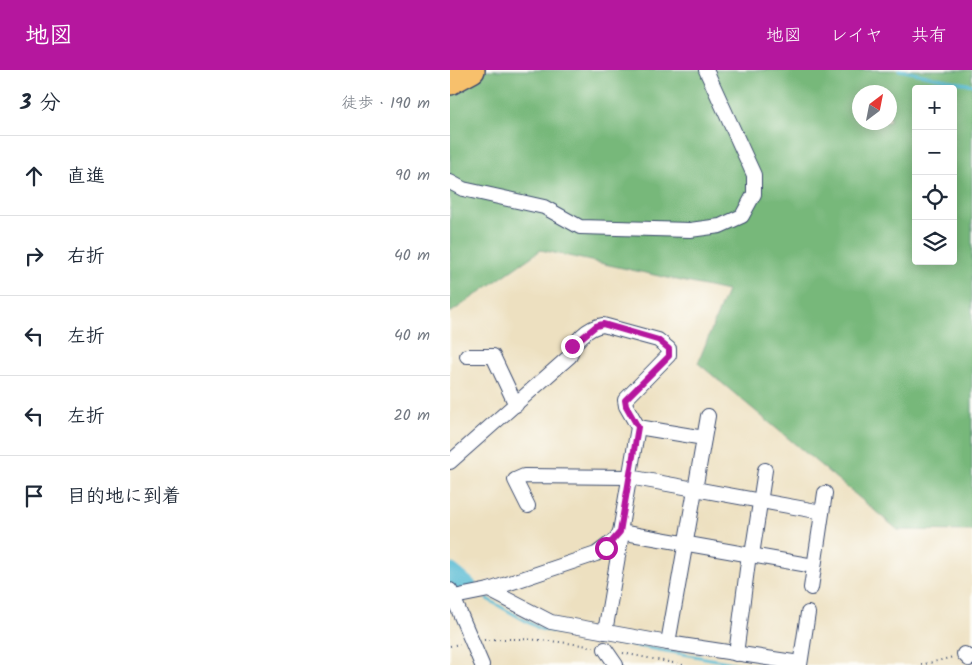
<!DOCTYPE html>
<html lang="ja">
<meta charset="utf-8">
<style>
:root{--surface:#fff;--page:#f2f2f3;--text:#1f2937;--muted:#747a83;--line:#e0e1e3;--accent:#b5179e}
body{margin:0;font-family:Kalam,"Klee One",sans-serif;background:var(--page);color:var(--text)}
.controls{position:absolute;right:15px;top:15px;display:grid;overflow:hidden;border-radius:5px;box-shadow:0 2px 12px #0003}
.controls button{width:45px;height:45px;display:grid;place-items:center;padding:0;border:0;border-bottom:1px solid var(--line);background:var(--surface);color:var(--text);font:25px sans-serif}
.compass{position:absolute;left:402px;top:15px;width:45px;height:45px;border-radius:50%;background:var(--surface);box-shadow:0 2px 12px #0003;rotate:32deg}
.stop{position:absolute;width:15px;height:15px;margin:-11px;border:4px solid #b5179e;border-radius:50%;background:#fff}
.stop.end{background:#b5179e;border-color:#fff;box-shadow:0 1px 5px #0008}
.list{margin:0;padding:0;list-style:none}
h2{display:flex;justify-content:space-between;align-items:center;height:65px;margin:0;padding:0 20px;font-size:21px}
h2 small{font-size:16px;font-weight:400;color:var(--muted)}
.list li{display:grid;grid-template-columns:32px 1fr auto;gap:15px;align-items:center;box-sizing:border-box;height:80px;padding:0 20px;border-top:1px solid var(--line)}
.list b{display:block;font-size:19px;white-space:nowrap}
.list em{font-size:16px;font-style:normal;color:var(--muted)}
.icon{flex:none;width:28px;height:28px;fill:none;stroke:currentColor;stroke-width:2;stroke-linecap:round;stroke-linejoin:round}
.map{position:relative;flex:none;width:522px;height:595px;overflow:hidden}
header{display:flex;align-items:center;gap:30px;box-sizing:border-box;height:70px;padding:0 25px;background:var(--accent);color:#fff}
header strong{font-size:24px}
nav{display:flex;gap:28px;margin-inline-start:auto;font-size:18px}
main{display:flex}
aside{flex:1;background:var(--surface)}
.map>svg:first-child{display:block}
.forest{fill:#77b87a;stroke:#49746c;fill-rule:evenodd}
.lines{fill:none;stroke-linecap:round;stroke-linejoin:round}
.stream{stroke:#55bad3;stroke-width:3}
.river{stroke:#55bad3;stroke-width:20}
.minor-casing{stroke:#3a4a6d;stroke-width:16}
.motorway-casing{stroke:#3a4a6d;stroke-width:28}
.path{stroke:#3a4a6d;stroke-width:2;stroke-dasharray:1 4;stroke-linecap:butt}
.minor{stroke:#fff;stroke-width:14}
.motorway{stroke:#f7c06c;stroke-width:25}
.route{stroke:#b5179e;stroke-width:6}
</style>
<header>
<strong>地図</strong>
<nav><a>地図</a><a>レイヤ</a><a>共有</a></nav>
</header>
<main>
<aside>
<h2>3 分<small>徒歩 · 190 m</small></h2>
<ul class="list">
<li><svg class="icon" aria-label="ahead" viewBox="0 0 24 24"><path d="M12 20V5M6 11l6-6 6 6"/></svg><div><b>直進</b></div><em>90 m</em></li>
<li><svg class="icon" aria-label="right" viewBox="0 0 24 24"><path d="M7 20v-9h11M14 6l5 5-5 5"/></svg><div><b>右折</b></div><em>40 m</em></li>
<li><svg class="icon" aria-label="left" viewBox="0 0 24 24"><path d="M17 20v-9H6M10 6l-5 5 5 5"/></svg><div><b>左折</b></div><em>40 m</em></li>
<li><svg class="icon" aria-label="left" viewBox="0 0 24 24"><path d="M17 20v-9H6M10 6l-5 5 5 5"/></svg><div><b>左折</b></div><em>20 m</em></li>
<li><svg class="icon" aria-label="arrive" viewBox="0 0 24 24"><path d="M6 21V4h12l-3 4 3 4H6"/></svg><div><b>目的地に到着</b></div></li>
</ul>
</aside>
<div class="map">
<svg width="522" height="595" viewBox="0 0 522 595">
<rect width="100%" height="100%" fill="#fdfcf7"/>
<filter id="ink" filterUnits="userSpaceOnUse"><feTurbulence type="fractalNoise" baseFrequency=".02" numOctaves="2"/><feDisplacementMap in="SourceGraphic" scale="10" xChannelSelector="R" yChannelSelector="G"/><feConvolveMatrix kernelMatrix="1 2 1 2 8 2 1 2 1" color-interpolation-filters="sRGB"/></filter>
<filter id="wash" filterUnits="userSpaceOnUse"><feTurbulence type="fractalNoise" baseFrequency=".0096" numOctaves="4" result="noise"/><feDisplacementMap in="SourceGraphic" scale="20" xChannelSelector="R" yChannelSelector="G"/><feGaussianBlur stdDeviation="1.12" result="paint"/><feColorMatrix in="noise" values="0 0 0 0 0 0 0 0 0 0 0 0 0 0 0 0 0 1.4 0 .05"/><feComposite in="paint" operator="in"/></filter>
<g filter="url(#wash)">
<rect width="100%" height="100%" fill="#ede0c0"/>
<path class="forest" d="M0 0H522V461L448 460 248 293 277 221 91 180 0 243ZM466 19H503V191H466ZM410 22H440V52H410Z"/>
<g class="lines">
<g class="stream">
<polyline points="449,0 522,15"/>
<polyline points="37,529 90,559 295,595"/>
</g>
<polyline class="river" points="0,503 17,517"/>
</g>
</g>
<g filter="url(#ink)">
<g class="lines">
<g class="minor-casing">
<g id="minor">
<polyline points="0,112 13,119 94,137 130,157 240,160 270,156 292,146 304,124 304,105 256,0"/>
<polyline points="17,286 43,286 66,335"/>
<polyline points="188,357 254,368"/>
<path d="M0 392 120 286C123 271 138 257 153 255L208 270 219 279V285L175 330 176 336 188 357 170 462 166 469 146 484 39 520 4 527"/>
<polyline points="78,436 65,410 74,406 179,407 372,442"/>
<polyline points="170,462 364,496"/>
<polyline points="302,485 315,400"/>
<polyline points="361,518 375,423"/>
<polyline points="0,520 32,595"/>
<polyline points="39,520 101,552 218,573 350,593"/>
<polyline points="155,562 172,463"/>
<polyline points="218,573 258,346"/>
<polyline points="155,579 166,595"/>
<polyline points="286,584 299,484"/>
<polyline points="514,584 519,589 522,587"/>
<polyline points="350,595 358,543"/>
</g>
</g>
<g class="motorway-casing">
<polyline id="motorway" points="0,12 22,0"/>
</g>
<g class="path">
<path d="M34 570C71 567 108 571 144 577"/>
<polyline points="0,576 10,574"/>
<polyline points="173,583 233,595"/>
<polyline points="471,595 503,587"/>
</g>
<use href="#minor" class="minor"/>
<use href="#motorway" class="motorway"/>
</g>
</g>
<g class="lines" filter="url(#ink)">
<polyline class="route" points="122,276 146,256 153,254 208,270 219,279 219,286 175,330 176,336 188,357 170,462 156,478"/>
</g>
</svg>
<div class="controls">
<button>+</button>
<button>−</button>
<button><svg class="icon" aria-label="locate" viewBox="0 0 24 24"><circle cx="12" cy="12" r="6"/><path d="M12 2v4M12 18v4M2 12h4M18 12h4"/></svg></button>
<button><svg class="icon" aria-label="layers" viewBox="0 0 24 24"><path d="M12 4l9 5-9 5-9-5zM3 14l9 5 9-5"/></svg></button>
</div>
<svg class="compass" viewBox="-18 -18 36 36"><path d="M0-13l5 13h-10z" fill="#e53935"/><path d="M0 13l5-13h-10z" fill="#747a83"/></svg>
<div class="stop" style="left:156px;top:478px"></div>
<div class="stop end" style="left:122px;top:276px"></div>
</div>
</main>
